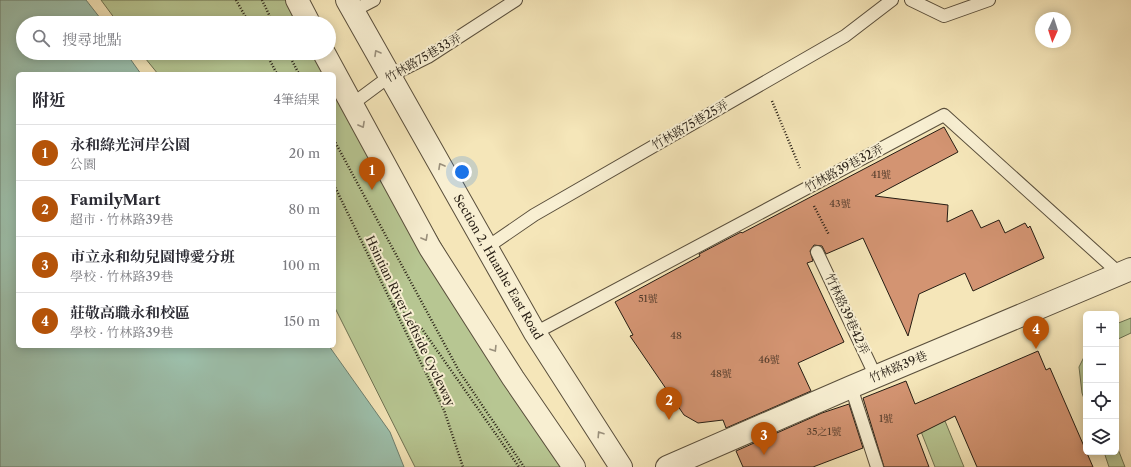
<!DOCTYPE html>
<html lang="zh-TW">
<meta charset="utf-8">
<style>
:root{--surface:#fff;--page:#f7f7f7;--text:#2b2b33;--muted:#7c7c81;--line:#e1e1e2;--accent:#b45309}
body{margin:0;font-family:"Libre Caslon Text","Noto Serif TC",serif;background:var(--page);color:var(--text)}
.controls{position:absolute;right:12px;bottom:12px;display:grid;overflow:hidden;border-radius:6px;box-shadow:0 2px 10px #0003}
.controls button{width:36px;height:36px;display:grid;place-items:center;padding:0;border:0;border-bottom:1px solid var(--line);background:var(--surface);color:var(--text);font:20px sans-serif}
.compass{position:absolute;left:1035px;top:12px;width:36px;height:36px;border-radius:50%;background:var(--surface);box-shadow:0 2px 10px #0003;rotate:183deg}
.you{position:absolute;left:462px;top:172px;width:14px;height:14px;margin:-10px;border:3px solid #fff;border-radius:50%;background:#1a73e8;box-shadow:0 0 0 6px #1a73e833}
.badge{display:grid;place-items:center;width:26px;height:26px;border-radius:50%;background:var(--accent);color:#fff;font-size:13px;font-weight:700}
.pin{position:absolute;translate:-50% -33px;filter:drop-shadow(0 1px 2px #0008)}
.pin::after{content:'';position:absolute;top:21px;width:14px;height:12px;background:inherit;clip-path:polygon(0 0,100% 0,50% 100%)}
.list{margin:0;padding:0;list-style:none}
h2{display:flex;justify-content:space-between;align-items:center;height:52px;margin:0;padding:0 16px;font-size:17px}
h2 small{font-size:13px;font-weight:400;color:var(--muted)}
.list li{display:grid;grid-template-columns:26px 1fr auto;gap:12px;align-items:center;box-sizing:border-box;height:56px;padding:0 16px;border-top:1px solid var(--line)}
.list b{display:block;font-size:15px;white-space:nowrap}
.list p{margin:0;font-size:13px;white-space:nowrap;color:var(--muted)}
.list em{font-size:13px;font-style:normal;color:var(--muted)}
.icon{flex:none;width:22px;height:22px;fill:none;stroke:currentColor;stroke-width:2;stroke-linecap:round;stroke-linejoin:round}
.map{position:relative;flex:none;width:1131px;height:467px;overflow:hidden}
.search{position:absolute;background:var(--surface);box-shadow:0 2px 10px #0003;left:16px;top:16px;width:320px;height:44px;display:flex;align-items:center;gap:10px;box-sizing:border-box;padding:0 14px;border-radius:22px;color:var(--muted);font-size:15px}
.panel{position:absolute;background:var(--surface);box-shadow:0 2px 10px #0003;left:16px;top:72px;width:320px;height:276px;border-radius:6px}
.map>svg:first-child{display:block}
.green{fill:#b7c692;stroke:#6e7252}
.water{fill:#9dc0ac;stroke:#6d7f6f}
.building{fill:#d39472;stroke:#261d13}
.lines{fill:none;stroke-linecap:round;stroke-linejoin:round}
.service-casing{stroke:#5a4f3c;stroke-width:14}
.minor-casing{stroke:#5a4f3c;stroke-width:24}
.tertiary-casing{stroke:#5a4f3c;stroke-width:24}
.path{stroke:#261d13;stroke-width:2.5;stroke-dasharray:1 2;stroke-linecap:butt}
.service{stroke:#f8efd2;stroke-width:12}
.minor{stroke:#f8efd2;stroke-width:22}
.tertiary{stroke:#f8efd2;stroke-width:22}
.oneway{stroke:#9a907c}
.labels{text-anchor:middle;stroke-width:4;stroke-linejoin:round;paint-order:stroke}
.number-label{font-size:10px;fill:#513b2b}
.street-label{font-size:12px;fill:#261d13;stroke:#f8efd2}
</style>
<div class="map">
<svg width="1131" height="467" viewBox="0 0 1131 467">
<rect width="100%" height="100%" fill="#f5e6b9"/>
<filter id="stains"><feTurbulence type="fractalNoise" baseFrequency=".005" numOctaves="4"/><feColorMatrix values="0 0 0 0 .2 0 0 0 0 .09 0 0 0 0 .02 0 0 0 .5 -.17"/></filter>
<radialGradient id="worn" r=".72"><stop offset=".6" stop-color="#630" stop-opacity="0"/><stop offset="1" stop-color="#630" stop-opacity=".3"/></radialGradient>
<g class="green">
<polygon points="101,0 298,0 312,23 118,23"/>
<polygon points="141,53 329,53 572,467 415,467 334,306 334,74 158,74"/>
<polygon points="1131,318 1131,333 1116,340 1116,324"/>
<polygon points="1086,353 1086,404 1082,393 1079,367"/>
<polygon points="945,421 964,467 935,467 920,429"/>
<polygon points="1116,444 1125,467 1109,467 1104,452 1116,452"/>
</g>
<polygon class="water" points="0,0 86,0 104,23 23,23 23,53 126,53 141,74 18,74 18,346 329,346 390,432 404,467 0,467"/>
<g class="building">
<polygon points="944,127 958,152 875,196 948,205 947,222 972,210 981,228 999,220 1005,233 1025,223 1028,228 1030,226 1044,258 973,291 965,273 919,294 908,336 863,238 826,254 822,246 814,245 810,251 813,261 807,263 844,342 798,363 811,391 726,428 723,420 698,423 684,415 630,336 633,335 615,302 700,256 699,254 741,232 742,233"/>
<polygon points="1038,351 1046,370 1050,368 1093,467 977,467 955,416 917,435 929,467 884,467 863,398 906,381 915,404"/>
<polygon points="849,404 863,448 813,467 743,467 736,451 822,413"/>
</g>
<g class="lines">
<g class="service-casing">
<g id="service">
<polyline points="911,0 944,16 989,0"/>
<polyline points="353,11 374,0"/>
<polyline points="351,105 390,76 428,57 516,0"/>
<polyline points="486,248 534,215 845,36 892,0"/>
<polyline points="817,252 876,377"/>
<polyline points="535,333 944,115 1120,274"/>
<polyline points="851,387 877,467"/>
</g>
</g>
<g class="minor-casing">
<polyline id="minor" points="667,467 851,387 1131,269"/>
</g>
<g class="tertiary-casing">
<g id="tertiary">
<polyline points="297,0 309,23"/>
<polyline points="347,0 535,333 621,467"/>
<polyline points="324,53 430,248 513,378 574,467"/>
</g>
</g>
<g class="path">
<polyline points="236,0 249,23"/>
<polyline points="262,0 273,23"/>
<polyline points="266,53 277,74"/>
<polyline points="288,53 299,74"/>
<polyline points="772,101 800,168"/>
<polyline points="334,140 459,371 524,467"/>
<polyline points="334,185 444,410 463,467"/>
<polyline points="814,206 829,235"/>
<polyline points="394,305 422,329 519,467"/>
</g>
<use href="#service" class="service"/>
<use href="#minor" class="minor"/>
<use href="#tertiary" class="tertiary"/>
</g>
<defs><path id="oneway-chevron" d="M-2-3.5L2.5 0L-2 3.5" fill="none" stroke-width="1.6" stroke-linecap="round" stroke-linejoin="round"/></defs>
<g class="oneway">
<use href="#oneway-chevron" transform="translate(377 53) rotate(-120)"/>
<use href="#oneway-chevron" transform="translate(362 125) rotate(61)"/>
<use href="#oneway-chevron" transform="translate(441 166) rotate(-119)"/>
<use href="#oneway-chevron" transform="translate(425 238) rotate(61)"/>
<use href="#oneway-chevron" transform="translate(494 349) rotate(58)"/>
<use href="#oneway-chevron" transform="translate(600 434) rotate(-123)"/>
</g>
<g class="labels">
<g class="number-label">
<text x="881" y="178">41號</text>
<text x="840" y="207">43號</text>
<text x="648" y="302">51號</text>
<text x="676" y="339">48</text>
<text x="769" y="363">46號</text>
<text x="721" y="377">48號</text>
<text x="886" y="422">1號</text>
<text x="824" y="435">35之1號</text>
</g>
<g class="street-label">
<text transform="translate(423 58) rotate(-30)" y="4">竹林路75巷33弄</text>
<text transform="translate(690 125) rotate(-30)" y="4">竹林路75巷25弄</text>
<text transform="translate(844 168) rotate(-28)" y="4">竹林路39巷32弄</text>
<text transform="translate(498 267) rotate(60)" y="4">Section 2, Huanhe East Road</text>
<text transform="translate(847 314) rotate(65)" y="4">竹林路39巷42弄</text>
<text transform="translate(410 321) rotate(64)" y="4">Hsintian River Leftside Cycleway</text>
<text transform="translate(898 367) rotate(-23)" y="4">竹林路39巷</text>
</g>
</g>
<rect width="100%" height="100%" filter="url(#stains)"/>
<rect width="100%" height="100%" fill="url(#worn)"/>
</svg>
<div class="controls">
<button>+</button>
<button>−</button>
<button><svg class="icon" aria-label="locate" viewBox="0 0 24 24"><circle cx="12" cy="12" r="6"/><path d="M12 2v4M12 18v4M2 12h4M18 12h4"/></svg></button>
<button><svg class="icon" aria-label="layers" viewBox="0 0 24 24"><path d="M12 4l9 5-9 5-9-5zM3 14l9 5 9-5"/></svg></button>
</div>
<svg class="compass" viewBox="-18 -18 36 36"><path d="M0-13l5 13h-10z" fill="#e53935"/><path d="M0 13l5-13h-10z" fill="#7c7c81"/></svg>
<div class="you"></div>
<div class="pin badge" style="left:372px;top:190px">1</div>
<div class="pin badge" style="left:669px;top:420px">2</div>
<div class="pin badge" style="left:764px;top:455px">3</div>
<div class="pin badge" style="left:1036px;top:349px">4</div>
<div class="search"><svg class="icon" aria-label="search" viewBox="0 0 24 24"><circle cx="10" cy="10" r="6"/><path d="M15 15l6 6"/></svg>搜尋地點</div>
<section class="panel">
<h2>附近<small>4筆結果</small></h2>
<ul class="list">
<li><span class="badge">1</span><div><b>永和綠光河岸公園</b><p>公園</p></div><em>20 m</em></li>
<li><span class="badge">2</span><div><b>FamilyMart</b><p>超市 · 竹林路39巷</p></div><em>80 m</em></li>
<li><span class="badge">3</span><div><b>市立永和幼兒園博愛分班</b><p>學校 · 竹林路39巷</p></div><em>100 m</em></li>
<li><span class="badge">4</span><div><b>莊敬高職永和校區</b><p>學校 · 竹林路39巷</p></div><em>150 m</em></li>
</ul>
</section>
</div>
